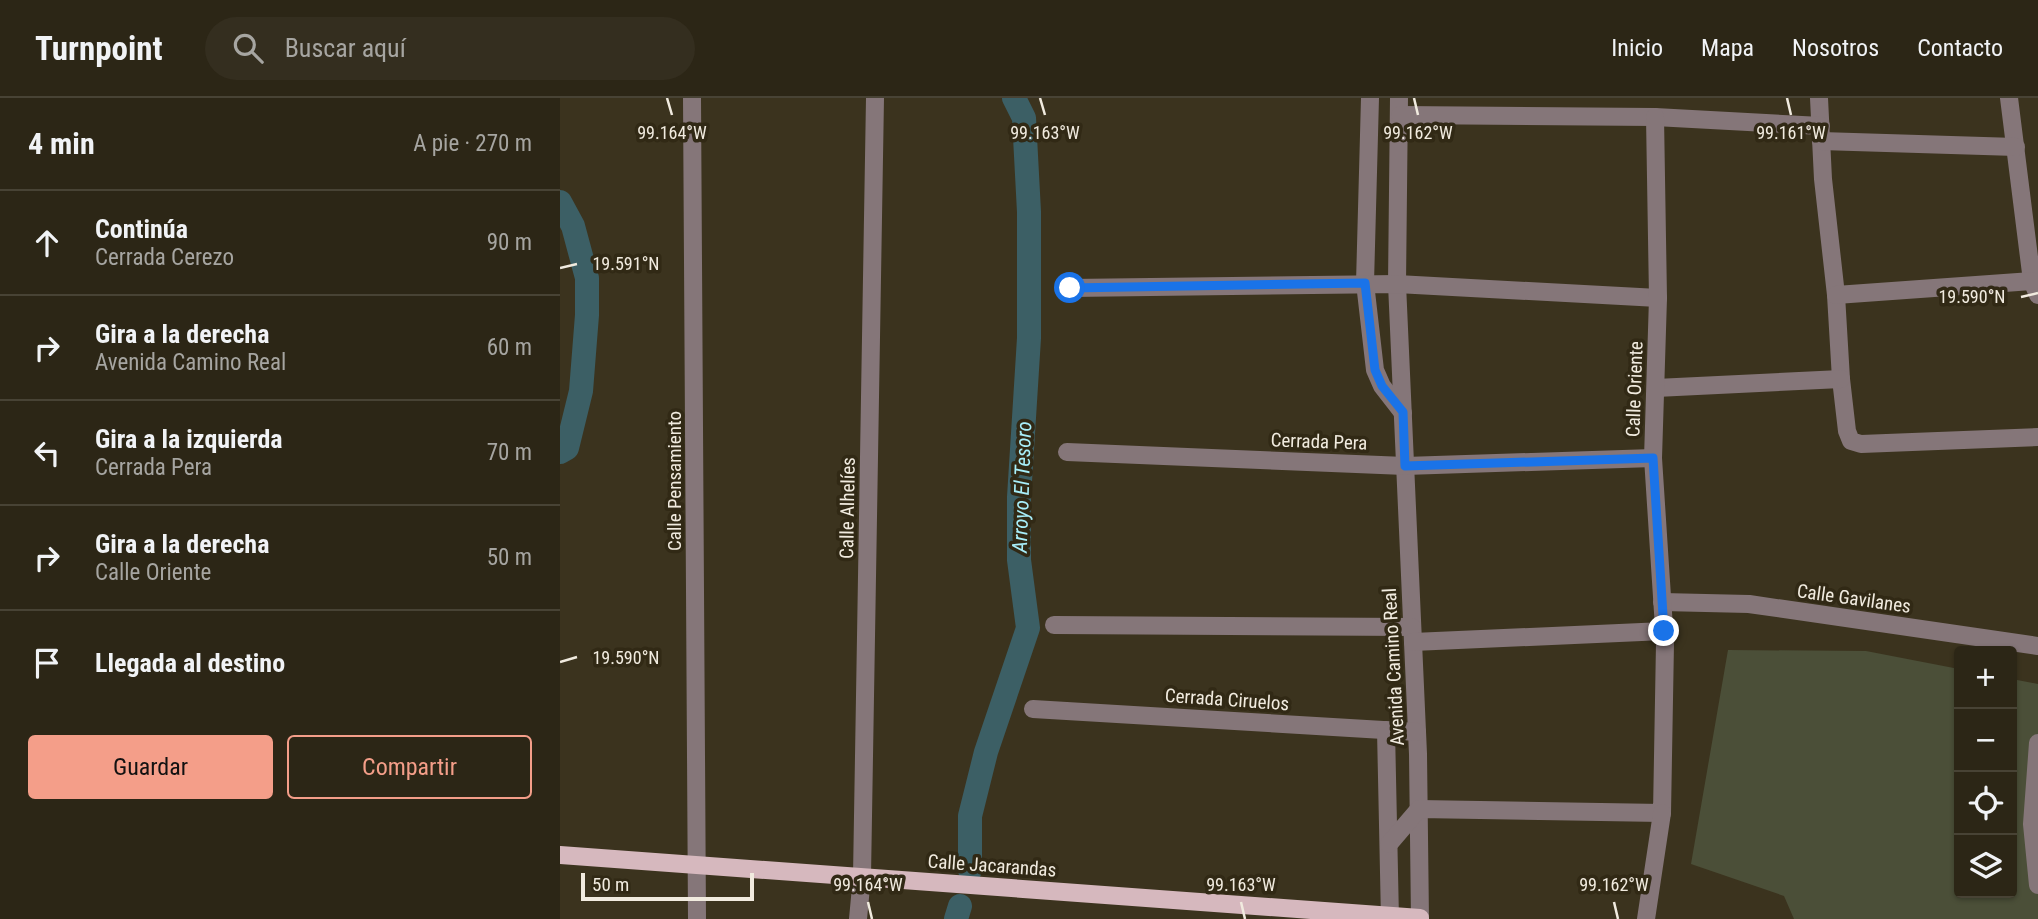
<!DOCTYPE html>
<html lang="es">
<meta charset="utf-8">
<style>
:root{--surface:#2c2616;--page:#342e1f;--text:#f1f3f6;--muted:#a6a5a1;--line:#484335;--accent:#f49e89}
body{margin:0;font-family:"Roboto Condensed",sans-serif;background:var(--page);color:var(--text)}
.controls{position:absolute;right:21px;bottom:21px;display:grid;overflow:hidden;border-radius:7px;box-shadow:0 2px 5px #0004}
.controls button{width:63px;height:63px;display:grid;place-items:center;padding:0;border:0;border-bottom:2px solid var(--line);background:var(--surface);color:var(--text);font:35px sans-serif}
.scale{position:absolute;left:21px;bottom:18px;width:173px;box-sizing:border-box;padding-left:7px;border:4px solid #f1ebdf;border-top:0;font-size:19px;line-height:24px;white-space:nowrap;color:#f1ebdf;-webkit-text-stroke:5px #312915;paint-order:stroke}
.stop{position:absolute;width:21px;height:21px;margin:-16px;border:5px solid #1a73e8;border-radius:50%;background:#fff}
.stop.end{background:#1a73e8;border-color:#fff;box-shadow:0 2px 7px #0008}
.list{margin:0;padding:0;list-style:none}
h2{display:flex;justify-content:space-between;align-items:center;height:91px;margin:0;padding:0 28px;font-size:30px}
h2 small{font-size:23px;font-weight:400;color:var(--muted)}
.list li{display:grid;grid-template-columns:46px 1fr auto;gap:21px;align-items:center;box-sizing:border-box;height:105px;padding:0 28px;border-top:2px solid var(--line)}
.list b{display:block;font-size:26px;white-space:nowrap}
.list p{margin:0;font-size:23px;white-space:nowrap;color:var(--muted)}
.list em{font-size:23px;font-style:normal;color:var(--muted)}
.actions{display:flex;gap:14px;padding:21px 28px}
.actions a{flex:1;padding:16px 0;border:2px solid var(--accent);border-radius:7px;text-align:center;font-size:24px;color:var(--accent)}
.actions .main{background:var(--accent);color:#111}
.icon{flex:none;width:38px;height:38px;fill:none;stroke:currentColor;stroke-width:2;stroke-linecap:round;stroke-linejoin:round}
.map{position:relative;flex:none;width:1478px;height:821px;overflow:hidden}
header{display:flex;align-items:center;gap:42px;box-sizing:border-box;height:98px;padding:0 35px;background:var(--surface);border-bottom:2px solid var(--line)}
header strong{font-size:33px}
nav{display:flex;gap:38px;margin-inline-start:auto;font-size:24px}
.search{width:490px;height:63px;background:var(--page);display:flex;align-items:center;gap:18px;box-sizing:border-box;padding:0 24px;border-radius:38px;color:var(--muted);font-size:26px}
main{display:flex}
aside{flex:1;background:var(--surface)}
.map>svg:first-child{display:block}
.green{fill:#4b4f38}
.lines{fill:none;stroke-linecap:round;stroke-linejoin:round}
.canal{stroke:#3c5f65;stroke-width:24}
.minor{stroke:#857679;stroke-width:18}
.major{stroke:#d6b8be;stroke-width:18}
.route{stroke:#1a73e8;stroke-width:9}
.ticks{fill:none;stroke:#f1ebdf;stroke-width:2.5}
.labels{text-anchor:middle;stroke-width:7;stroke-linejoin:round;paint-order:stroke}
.street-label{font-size:19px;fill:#f1ebdf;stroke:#312915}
.water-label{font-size:21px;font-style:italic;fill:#a8effa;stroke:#312915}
.ticks-label{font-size:18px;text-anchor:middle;fill:#f1ebdf;stroke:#312915;stroke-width:7;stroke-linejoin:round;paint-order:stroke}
</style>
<header>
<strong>Turnpoint</strong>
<div class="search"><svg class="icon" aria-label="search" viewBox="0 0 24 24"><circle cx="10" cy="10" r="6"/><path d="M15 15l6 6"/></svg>Buscar aquí</div>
<nav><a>Inicio</a><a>Mapa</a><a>Nosotros</a><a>Contacto</a></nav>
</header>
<main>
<aside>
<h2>4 min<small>A pie · 270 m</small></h2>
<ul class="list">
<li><svg class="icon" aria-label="ahead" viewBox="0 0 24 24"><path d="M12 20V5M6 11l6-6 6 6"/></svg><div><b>Continúa</b><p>Cerrada Cerezo</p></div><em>90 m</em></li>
<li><svg class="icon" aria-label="right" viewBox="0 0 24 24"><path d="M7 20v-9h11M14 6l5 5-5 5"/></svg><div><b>Gira a la derecha</b><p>Avenida Camino Real</p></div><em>60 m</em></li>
<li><svg class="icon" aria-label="left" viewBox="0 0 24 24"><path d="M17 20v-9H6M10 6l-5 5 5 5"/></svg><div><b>Gira a la izquierda</b><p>Cerrada Pera</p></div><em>70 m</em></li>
<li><svg class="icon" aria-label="right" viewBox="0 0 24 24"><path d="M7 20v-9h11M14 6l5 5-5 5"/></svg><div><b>Gira a la derecha</b><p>Calle Oriente</p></div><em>50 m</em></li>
<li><svg class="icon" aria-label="arrive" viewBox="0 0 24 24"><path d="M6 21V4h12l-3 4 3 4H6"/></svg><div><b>Llegada al destino</b></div></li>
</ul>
<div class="actions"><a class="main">Guardar</a><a>Compartir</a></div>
</aside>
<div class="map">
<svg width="1478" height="821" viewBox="0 0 1478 821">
<rect width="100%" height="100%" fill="#3b331e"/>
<polygon class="green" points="1168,552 1306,553 1399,571 1399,795 1452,795 1452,581 1478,586 1478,821 1234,821 1224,798 1131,766"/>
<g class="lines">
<g class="canal">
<polyline points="0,104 13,128 27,180 27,217 21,293 7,350 0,354"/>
<polyline points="410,772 410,718 426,654 468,530 459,462 459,399 469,240 469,114 464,20 454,0"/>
<polyline points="396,821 400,808"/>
</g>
<g class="minor">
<polyline points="132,0 137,821"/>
<polyline points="810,0 805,185 815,272 822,288 843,315"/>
<polyline points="839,0 837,186 858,656 860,821"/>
<polyline points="1259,0 1263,81 1276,197 1281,281 1287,333 1291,343 1301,346 1478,339"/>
<polyline points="1449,0 1472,183 1478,197"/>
<polyline points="840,17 1095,19 1261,28"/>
<polyline points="1261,43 1456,49"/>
<polyline points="510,190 837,186 1098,200"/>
<polyline points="1276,197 1472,183"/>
<polyline points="1096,290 1281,281"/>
<polyline points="507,354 845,368 1093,360"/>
<polyline points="1102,504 1189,506 1478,548"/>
<polyline points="494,527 852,529"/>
<polyline points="853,544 1104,533"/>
<polyline points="473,611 857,634"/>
<polyline points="826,632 830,821"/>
<polyline points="1478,645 1472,726 1478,787"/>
<polyline points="829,746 859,711 1102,715 1105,545 1093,360 1098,200 1095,19"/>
<polyline points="298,821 302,778 315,0"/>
<polyline points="1086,821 1102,715"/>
</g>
<polyline class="major" points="0,757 860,820"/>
</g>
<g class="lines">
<polyline class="route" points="510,190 805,185 815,272 822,288 843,314 845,368 1093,360 1104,533"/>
</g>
<path class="ticks" d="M107 0 112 17M480 0 485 17M854 0 858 17M1227 0 1231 17M0 170 17 166M1461 199 1478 195M0 564 17 559M308 804 312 821M681 804 685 821M1054 804 1058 821"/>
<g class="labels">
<g class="street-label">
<text transform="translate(1074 291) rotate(-88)" y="7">Calle Oriente</text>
<text transform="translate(759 343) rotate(2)" y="7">Cerrada Pera</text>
<text transform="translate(114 383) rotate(-90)" y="7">Calle Pensamiento</text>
<text transform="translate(287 410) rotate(-89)" y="7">Calle Alhelíes</text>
<text transform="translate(1294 500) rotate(8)" y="7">Calle Gavilanes</text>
<text transform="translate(833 569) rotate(-93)" y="7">Avenida Camino Real</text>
<text transform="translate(667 601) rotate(4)" y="7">Cerrada Ciruelos</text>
<text transform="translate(432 767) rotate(4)" y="7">Calle Jacarandas</text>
</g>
<g class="water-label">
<text transform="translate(462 389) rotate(-88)" y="7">Arroyo El Tesoro</text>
</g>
</g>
<g class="ticks-label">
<text x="485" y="41">99.163°W</text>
<text x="112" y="41">99.164°W</text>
<text x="858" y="41">99.162°W</text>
<text x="1231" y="41">99.161°W</text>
<text x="66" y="172">19.591°N</text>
<text x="1412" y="205">19.590°N</text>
<text x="66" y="566">19.590°N</text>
<text x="308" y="793">99.164°W</text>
<text x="681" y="793">99.163°W</text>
<text x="1054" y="793">99.162°W</text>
</g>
</svg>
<div class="controls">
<button>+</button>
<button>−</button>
<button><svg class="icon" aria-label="locate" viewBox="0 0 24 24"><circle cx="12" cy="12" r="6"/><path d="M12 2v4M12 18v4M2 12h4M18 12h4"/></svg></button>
<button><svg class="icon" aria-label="layers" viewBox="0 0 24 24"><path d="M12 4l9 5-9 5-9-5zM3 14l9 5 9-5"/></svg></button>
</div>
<div class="scale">50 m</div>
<div class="stop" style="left:510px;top:190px"></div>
<div class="stop end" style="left:1104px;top:533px"></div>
</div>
</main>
